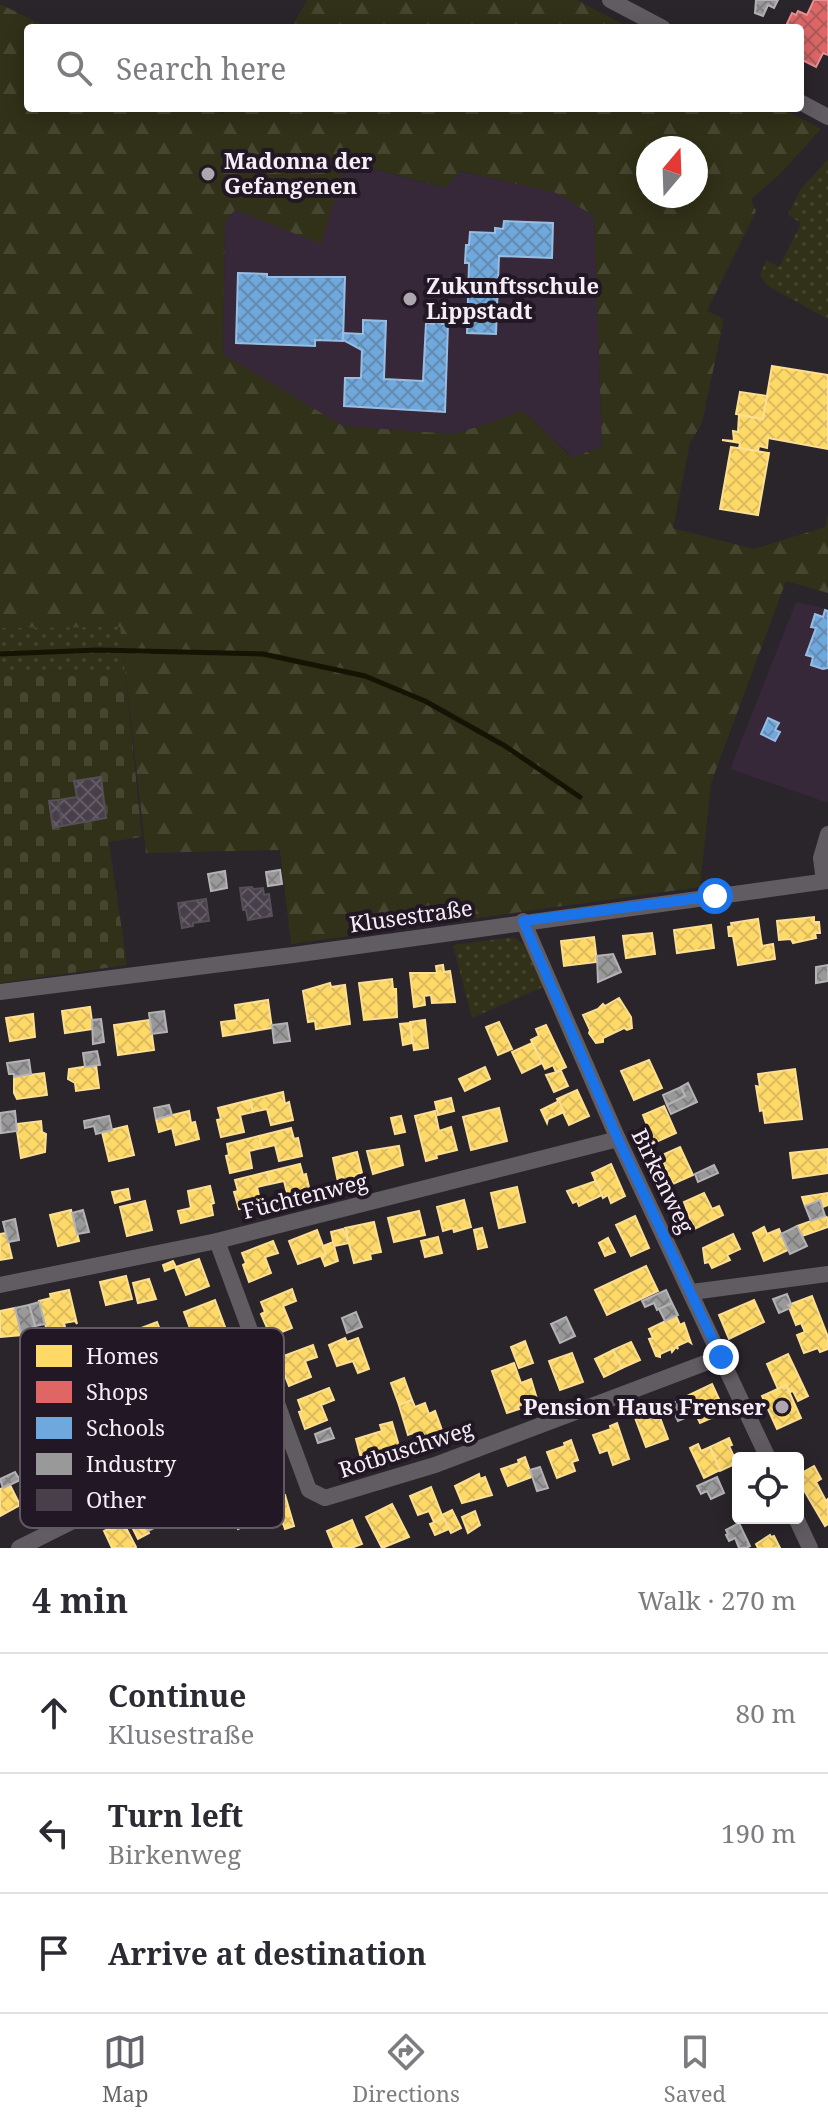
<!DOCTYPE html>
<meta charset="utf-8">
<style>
:root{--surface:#fff;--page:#f7f7f7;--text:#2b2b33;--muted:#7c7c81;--line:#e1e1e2;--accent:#66636b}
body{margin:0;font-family:"Noto Serif",serif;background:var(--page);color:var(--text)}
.controls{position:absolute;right:24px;bottom:24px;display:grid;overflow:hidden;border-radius:8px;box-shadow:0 4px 20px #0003}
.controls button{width:72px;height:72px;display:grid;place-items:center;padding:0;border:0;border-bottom:2px solid var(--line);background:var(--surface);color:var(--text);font:40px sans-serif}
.compass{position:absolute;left:636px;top:136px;width:72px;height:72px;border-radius:50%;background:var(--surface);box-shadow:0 4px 20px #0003;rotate:19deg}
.stop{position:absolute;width:24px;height:24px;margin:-18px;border:6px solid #1a73e8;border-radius:50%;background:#fff}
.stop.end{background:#1a73e8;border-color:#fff;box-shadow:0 2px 8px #0008}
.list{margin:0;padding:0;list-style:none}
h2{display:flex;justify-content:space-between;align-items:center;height:104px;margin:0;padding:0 32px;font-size:34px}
h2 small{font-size:26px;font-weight:400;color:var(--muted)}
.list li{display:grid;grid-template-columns:52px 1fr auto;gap:24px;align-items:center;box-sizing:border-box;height:120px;padding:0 32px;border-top:2px solid var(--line)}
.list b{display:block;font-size:30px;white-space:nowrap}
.list p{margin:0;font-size:26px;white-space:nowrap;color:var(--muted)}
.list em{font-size:26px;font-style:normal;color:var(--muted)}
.icon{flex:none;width:44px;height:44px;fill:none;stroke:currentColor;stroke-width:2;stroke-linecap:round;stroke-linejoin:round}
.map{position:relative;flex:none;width:828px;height:1548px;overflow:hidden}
.search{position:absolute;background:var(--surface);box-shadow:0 4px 20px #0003;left:24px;right:24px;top:24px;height:88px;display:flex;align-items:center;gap:20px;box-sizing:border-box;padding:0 28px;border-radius:8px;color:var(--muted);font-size:30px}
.sheet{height:464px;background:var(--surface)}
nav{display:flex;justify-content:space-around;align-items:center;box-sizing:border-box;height:112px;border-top:2px solid var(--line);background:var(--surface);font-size:22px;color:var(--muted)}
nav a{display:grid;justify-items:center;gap:4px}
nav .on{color:var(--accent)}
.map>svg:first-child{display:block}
.built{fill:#362739}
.green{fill:url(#green-dots)}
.forest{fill:url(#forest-firs);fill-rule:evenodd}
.cemetery{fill:url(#cemetery-stones)}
.homes{fill:url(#homes-cross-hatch);stroke:#fcdf92;stroke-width:2}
.shops{fill:url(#shops-cross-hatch);stroke:#e78f92;stroke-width:2}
.schools{fill:url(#schools-cross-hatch);stroke:#98bde4;stroke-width:2}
.industry{fill:url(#industry-cross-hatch);stroke:#b5b2b5;stroke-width:2}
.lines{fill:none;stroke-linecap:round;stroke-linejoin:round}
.stream{stroke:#141404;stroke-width:5}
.building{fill:url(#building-cross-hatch);stroke:#555056;stroke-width:2}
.minor{stroke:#615c62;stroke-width:16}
.route{stroke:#1a73e8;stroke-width:10}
.poi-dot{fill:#afa7b0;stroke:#221724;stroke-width:3}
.labels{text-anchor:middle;stroke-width:8;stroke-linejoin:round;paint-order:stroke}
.poi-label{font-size:22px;font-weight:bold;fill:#f6eef7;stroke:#221724;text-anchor:start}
.street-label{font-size:22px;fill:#f6eef7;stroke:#221724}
.key{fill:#221724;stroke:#625863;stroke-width:2}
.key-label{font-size:22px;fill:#f6eef7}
</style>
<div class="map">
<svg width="828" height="1548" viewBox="0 0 828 1548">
<defs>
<pattern id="green-dots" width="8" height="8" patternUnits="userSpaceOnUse" patternTransform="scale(2)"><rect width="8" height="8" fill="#313119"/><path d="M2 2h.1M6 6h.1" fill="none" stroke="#454530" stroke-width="1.8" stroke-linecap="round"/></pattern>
<pattern id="forest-firs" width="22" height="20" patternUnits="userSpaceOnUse" patternTransform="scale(2)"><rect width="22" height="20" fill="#313119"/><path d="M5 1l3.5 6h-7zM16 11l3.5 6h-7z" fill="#454530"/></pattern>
<pattern id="cemetery-stones" width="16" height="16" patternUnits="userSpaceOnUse" patternTransform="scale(2)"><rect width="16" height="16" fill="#313119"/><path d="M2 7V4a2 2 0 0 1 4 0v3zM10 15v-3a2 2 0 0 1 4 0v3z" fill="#454530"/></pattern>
<pattern id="homes-cross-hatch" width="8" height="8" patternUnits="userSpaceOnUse" patternTransform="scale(2)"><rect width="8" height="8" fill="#ffd966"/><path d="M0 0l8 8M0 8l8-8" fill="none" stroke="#dbbc60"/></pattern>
<pattern id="shops-cross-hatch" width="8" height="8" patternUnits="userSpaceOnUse" patternTransform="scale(2)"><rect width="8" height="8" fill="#e06666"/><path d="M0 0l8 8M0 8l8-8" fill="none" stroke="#ac5b5c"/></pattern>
<pattern id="schools-cross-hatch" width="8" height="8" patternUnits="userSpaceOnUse" patternTransform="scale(2)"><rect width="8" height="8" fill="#6fa8dc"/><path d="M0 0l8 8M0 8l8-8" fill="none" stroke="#648bb0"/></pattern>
<pattern id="industry-cross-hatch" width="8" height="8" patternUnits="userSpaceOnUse" patternTransform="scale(2)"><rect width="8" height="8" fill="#999"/><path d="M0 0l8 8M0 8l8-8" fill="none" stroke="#818081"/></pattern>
<pattern id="building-cross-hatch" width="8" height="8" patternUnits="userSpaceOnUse" patternTransform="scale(2)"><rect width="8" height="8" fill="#483f4a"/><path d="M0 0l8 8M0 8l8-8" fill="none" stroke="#635b65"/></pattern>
</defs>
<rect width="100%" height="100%" fill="#2a242b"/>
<g class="built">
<polygon points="345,161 444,188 460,171 556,193 594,216 602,446 573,458 523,411 455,434 343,426 223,354 225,222 235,210"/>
<polygon points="796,602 828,609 828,803 730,769"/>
</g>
<g class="green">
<polygon points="828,159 828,319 768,286 760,276 766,260 779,267 801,223 788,215 800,190"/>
<polygon points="120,626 125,672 0,671 0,628"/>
<polygon points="513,937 525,945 543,987 472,1018 453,945"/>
</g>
<g class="forest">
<polygon points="307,0 577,0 630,28 291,28"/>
<path d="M0 4 49 28H28V108H211L223 114 227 108H781L821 129 779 175 751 199 756 211 707 311 724 319 702 423 690 443 673 528 754 549 825 527 828 513V593L786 581 711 783 700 887 291 944 280 850 146 853 120 627 0 628ZM696 148V196H648V148ZM346 161 445 188 461 171 556 193 594 216 602 446 572 458 523 411 455 434 343 426 223 354 225 222 235 210 321 244Z"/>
</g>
<polygon class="cemetery" points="0,671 125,672 142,837 109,842 127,965 0,983"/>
<g class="homes">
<polygon points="772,366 828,375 828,449 768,438 767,448 759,446 758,451 739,448 740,443 722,440 734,441 733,431 738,432 739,415 763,419"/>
<polygon points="740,392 767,396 763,419 736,414"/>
<polygon points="731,447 769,453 758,515 720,509"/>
<polygon points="814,917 814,922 819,922 820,933 815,933 816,938 793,943 791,939 779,940 777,921"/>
<polygon points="758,919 762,946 773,944 775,959 738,965 733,936 729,936 728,927 732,926 731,923"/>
<polygon points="711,925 714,948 677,953 674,930"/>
<polygon points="652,933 655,954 626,958 623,936"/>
<polygon points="594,937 597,962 564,966 561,941"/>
<polygon points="443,965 444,972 450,971 455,1002 432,1003 431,995 424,996 425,1005 414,1007 410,973 437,973 436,966"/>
<polygon points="392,979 393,989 396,989 397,1017 364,1020 359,983"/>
<polygon points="330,983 331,987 345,985 350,1024 316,1029 315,1021 308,1022 303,991"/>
<polygon points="619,998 631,1017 632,1028 627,1030 624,1028 603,1038 603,1042 596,1043 589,1033 590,1030 583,1015 598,1009 603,1004 605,1006"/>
<polygon points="268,1000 272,1028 223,1036 221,1022 237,1020 235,1005"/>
<polygon points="90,1007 93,1029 65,1033 62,1011"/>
<polygon points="33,1014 35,1037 10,1041 6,1018"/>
<polygon points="150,1020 154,1050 118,1055 114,1025"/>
<polygon points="425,1020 428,1048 414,1050 410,1022"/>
<polygon points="499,1022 512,1049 498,1055 486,1027"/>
<polygon points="410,1023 412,1043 403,1045 400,1024"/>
<polygon points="546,1025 566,1067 556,1072 553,1065 545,1069 531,1040 539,1036 536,1029"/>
<polygon points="532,1043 542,1063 522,1073 512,1052"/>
<polygon points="649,1060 662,1088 634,1100 621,1071"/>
<polygon points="96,1065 99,1088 76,1091 75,1083 68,1079 69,1069"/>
<polygon points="485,1067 490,1079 465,1091 459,1079"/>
<polygon points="795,1069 802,1119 765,1123 763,1110 760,1111 756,1086 760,1087 758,1074"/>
<polygon points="561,1071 568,1086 554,1092 546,1075"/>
<polygon points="44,1073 47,1095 17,1099 14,1093 14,1077"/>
<polygon points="577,1090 589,1116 569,1125 557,1099"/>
<polygon points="283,1092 285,1104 289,1102 293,1120 271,1125 267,1109 253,1112 250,1100"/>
<polygon points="451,1098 454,1111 438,1115 435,1102"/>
<polygon points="250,1100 253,1112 240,1115 244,1132 221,1137 217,1120 221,1119 218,1108"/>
<polygon points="559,1101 564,1112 548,1119 547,1123 541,1110"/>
<polygon points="664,1106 676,1133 654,1143 643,1115"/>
<polygon points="499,1108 507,1141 471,1150 463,1117"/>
<polygon points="189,1111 191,1123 195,1122 199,1139 176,1145 172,1128 159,1132 156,1119"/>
<polygon points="435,1111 439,1131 451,1127 457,1150 436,1155 437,1158 426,1161 415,1116"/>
<polygon points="401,1116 405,1132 395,1134 391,1118"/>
<polygon points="41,1121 42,1132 46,1134 45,1152 21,1158 16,1124"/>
<polygon points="127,1126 134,1155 109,1161 102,1132"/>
<polygon points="291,1128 294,1139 298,1138 302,1156 279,1161 275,1145 262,1148 259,1136"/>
<polygon points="259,1136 262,1148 249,1151 252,1168 230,1173 226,1156 229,1155 227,1144"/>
<polygon points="399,1146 403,1165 373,1174 367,1151"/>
<polygon points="680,1147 693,1175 673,1184 660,1156"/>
<polygon points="828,1149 828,1173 793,1178 790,1153"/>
<polygon points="357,1152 362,1173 356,1174 356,1177 344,1180 343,1177 338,1178 338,1182 333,1158"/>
<polygon points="300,1164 303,1175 306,1174 310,1192 288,1197 284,1181 270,1184 267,1172"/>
<polygon points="611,1164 625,1196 611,1203 608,1195 603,1198 592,1173"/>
<polygon points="267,1172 270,1184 257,1187 261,1204 239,1209 234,1192 238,1191 235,1180"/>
<polygon points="596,1181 602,1195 579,1206 577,1201 573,1203 567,1191"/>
<polygon points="210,1186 214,1203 211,1204 213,1215 181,1223 178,1211 191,1208 188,1191"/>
<polygon points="517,1187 525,1222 499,1228 491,1193"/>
<polygon points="128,1189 130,1199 115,1203 112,1192"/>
<polygon points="704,1193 712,1209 719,1206 723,1215 694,1229 684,1202"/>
<polygon points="828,1193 828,1205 823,1207 820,1200 805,1206 802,1197"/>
<polygon points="464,1200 471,1227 454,1232 453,1228 443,1231 437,1207"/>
<polygon points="145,1201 152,1230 127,1236 120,1207"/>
<polygon points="71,1210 79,1241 58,1246 50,1215"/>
<polygon points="419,1211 425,1235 394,1242 388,1218"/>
<polygon points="635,1216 649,1248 631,1256 616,1225"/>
<polygon points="825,1216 828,1218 828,1227 802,1236 797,1226"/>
<polygon points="374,1222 381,1252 370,1254 371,1259 354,1263 345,1228"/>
<polygon points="764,1227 767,1234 779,1229 788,1250 764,1261 753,1233"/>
<polygon points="482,1228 487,1247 478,1249 474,1230"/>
<polygon points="343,1229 349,1243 334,1246 331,1232"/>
<polygon points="317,1230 326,1254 298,1264 289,1241"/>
<polygon points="6,1233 12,1258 0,1260 0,1234"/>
<polygon points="733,1234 740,1249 727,1255 730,1260 712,1268 709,1262 705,1263 703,1248"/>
<polygon points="438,1237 442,1253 425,1257 421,1241"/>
<polygon points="608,1238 615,1252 605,1256 599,1243"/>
<polygon points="273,1241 278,1253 265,1257 271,1273 249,1282 243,1265 246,1263 242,1253"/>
<polygon points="333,1242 338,1261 325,1266 321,1256 326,1254 323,1246"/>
<polygon points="199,1259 209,1286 186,1295 175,1267 165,1271 163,1265 173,1261 176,1267"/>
<polygon points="646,1266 658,1291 607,1315 595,1290"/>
<polygon points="126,1276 132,1299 106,1305 100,1282"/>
<polygon points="149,1279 156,1299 138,1303 133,1283"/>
<polygon points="292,1289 296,1301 283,1306 292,1328 277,1334 274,1328 268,1330 261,1314 265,1312 261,1302"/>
<polygon points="69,1290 77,1324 75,1321 64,1323 65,1327 47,1331 39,1301 51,1298 50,1294"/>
<polygon points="812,1296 828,1337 828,1349 820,1352 818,1348 804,1353 797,1335 805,1332 801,1323 796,1325 788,1305"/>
<polygon points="215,1300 225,1327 194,1339 184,1312"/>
<polygon points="754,1300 764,1322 729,1339 719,1315"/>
<polygon points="15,1308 22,1335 0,1337 0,1311"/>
<polygon points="676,1316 680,1325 684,1323 691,1343 688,1341 677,1346 678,1349 676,1347 672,1352 671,1349 660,1354 660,1357 656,1356 649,1339 653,1338 649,1329"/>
<polygon points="157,1322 166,1345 142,1354 133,1331"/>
<polygon points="345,1338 347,1342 358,1338 369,1369 358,1373 353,1361 337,1366 329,1345"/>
<polygon points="525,1341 533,1363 519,1368 511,1347"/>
<polygon points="631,1342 640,1360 622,1368 613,1350"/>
<polygon points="313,1345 317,1357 305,1361 311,1377 289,1386 278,1358"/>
<polygon points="613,1350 622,1368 604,1377 595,1359"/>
<polygon points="572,1353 583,1382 560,1390 549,1361"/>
<polygon points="788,1354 808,1396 798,1401 793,1391 790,1392 786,1385 778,1389 767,1364"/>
<polygon points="514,1363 521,1383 531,1379 537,1399 518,1406 519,1409 507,1413 492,1371"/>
<polygon points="404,1378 412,1400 399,1405 391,1383"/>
<polygon points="712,1384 725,1412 700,1423 687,1396"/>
<polygon points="786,1385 801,1418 777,1429 762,1396"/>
<polygon points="329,1388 334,1400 321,1405 327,1420 305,1429 299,1412 302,1411 298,1400"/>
<polygon points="412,1400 415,1407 425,1403 429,1414 435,1411 443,1433 417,1443 413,1433 408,1435 399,1405"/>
<polygon points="656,1407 668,1439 646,1447 634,1415"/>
<polygon points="392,1422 399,1446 361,1458 356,1439 382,1431 380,1425"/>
<polygon points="617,1423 629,1459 613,1465 608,1450 600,1453 593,1435 611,1429 610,1426"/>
<polygon points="729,1438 732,1445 729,1446 737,1463 720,1471 710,1447"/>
<polygon points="571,1440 578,1460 572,1462 575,1471 557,1478 547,1452 565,1446 564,1443"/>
<polygon points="698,1444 701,1451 710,1447 720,1470 704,1478 690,1448"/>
<polygon points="398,1446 402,1460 386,1465 381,1452"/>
<polygon points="525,1457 532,1477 508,1486 501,1469 519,1463 518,1460"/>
<polygon points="814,1466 821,1479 816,1482 826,1501 828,1499 828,1524 825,1526 798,1480 798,1475"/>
<polygon points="479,1474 480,1479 485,1477 492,1495 462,1503 455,1486"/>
<polygon points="10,1485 20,1505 0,1516 0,1489"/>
<polygon points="431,1487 443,1518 434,1522 429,1511 418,1515 410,1496"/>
<polygon points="285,1495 294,1526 285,1529 283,1523 274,1527 268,1510 256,1515 254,1508"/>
<polygon points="392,1504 409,1537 382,1548 366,1517"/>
<polygon points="240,1509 241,1513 243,1512 248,1525 238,1529 232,1513"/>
<polygon points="452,1510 461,1528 451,1533 442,1515"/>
<polygon points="475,1511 480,1525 468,1533 462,1517"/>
<polygon points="444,1518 449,1529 435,1535 430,1524"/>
<polygon points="352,1520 362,1544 351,1548 334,1548 327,1531"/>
<polygon points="143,1521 149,1533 138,1539 132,1527"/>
<polygon points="123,1522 136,1547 134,1548 112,1548 104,1531"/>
<polygon points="770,1535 771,1537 774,1536 780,1548 758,1548 756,1544"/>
</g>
<polygon class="shops" points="814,0 828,0 828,55 823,53 816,67 800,59 800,28 785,28 792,13 796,15 798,11 807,15"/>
<g class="schools">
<polygon points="504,221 553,223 552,258 499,256 496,334 467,333 469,263 465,263 466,245 469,245 470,232 495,233 495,228 503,229"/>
<polygon points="238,273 267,274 267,277 345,277 343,341 315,340 315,346 236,343"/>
<polygon points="435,319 442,319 442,324 448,324 445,412 344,406 345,378 361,378 362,350 343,340 343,333 363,334 363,320 386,321 384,379 423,381 426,323 434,324"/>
<polygon points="825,610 828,611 828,668 823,669 811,665 813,657 806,655 816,628 811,627 815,614 823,617"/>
<polygon points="768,718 779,723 775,730 780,732 775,741 761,734"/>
</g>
<g class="industry">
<polygon points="756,0 778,0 774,8 768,5 763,16 755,13"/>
<polygon points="280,870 282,884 268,886 266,872"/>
<polygon points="225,871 227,888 211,891 208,874"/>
<polygon points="613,954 621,972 598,982 597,956"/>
<polygon points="828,965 828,981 816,983 816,967"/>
<polygon points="164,1011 167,1032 152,1034 149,1013"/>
<polygon points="101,1019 104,1042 93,1044 92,1020"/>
<polygon points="287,1023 290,1041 274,1043 272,1025"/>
<polygon points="97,1051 100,1065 85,1067 83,1053"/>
<polygon points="29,1060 31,1074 14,1077 14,1074 9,1074 7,1063"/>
<polygon points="688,1083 697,1102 671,1114 667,1105 685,1096 681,1087"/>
<polygon points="681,1087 685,1096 667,1105 663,1095"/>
<polygon points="169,1105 172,1115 156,1119 154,1108"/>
<polygon points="15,1111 17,1131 1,1133 0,1113"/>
<polygon points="109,1116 112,1130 96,1134 94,1126 85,1128 84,1121"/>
<polygon points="714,1165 718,1173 698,1182 695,1174"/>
<polygon points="820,1200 825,1216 811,1221 805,1206"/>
<polygon points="83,1210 89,1232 77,1234 72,1213"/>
<polygon points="15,1219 19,1240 8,1242 3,1222"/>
<polygon points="797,1226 807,1246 790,1254 781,1234"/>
<polygon points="666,1290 672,1303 657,1310 654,1303 645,1307 642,1301"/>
<polygon points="787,1294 791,1304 788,1305 790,1308 779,1313 773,1299"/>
<polygon points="39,1302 45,1324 35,1326 29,1305"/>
<polygon points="672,1303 678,1315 665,1321 659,1309"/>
<polygon points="29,1305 35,1326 21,1333 15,1308"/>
<polygon points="356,1312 362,1327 347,1333 342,1318"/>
<polygon points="566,1317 575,1336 560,1343 551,1324"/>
<polygon points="678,1401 685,1418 678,1421 670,1404"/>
<polygon points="330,1428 334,1438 318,1443 315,1434"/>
<polygon points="540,1467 548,1488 537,1491 530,1470"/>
<polygon points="15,1472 20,1480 3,1488 0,1479"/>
<polygon points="717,1477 724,1493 711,1499 707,1491 701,1494 697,1486"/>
<polygon points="149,1509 158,1526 148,1531 139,1515"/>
<polygon points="739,1523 750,1546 746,1548 739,1548 735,1538 729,1541 726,1535 728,1534 726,1530"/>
</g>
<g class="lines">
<polyline class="stream" points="0,654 98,650 263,654 365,676 425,701 505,746 580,797"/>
</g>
<g class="building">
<polygon points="101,777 106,818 62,826 58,800 77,797 74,781"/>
<polygon points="58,800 62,826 53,828 49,801"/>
<polygon points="252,887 253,889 263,888 264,895 269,894 272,916 248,920 246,910 243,910 240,888"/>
<polygon points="206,899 209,921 193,923 193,926 182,928 178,903"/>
</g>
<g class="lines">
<g class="minor">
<polyline points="610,0 663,28"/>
<polyline points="800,102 828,117"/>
<polyline points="824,881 821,858 828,834"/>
<polyline points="523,921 618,1139 768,1458"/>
<polyline points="0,992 293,955 828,881"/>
<polyline points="217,1241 309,1490 325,1498 435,1465 721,1357"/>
<polyline points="0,1285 217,1241 618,1139"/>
<polyline points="692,1292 828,1274"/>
<polyline points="796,1518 810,1548"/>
<polyline points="19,1548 149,1483"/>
</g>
</g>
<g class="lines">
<polyline class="route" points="715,896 523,921 618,1139 721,1357"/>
</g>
<g class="poi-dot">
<circle cx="208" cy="174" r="8"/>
<circle cx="410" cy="299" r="8"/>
<circle cx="782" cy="1407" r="8"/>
</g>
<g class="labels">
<g class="poi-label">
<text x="224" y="169">Madonna der<tspan x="224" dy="25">Gefangenen</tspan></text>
<text x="426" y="294">Zukunftsschule<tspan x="426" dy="25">Lippstadt</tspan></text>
<text x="766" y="1415" text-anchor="end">Pension Haus Frenser</text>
</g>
<g class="street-label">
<text transform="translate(411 916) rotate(-8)" y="8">Klusestraße</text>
<text transform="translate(663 1181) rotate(64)" y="8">Birkenweg</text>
<text transform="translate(305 1196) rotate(-14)" y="8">Füchtenweg</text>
<text transform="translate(406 1449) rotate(-18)" y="8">Rotbuschweg</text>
</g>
</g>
<rect x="20" y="1328" width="264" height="200" rx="12" class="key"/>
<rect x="36" y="1345" width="36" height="22" fill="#ffd966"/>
<rect x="36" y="1381" width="36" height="22" fill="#e06666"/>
<rect x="36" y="1417" width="36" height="22" fill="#6fa8dc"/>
<rect x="36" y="1453" width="36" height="22" fill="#999"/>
<rect x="36" y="1489" width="36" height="22" fill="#483f4a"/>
<g class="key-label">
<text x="86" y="1364">Homes</text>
<text x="86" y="1400">Shops</text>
<text x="86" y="1436">Schools</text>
<text x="86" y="1472">Industry</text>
<text x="86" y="1508">Other</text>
</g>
</svg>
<div class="controls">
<button><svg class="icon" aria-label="locate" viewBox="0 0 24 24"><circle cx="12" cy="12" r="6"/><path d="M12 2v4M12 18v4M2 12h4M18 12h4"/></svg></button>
</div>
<svg class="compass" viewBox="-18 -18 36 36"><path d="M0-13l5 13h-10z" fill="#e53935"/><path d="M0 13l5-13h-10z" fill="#7c7c81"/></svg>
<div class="stop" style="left:715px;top:896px"></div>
<div class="stop end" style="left:721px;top:1357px"></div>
<div class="search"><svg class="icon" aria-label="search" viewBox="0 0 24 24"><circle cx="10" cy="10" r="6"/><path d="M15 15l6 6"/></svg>Search here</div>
</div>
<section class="sheet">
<h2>4 min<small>Walk · 270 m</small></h2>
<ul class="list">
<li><svg class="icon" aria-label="ahead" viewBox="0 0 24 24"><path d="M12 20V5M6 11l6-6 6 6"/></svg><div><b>Continue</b><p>Klusestraße</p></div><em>80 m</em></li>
<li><svg class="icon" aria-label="left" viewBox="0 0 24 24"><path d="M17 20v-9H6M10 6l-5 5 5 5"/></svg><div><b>Turn left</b><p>Birkenweg</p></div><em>190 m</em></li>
<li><svg class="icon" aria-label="arrive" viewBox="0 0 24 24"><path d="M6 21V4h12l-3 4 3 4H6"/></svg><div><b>Arrive at destination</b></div></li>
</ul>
</section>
<nav>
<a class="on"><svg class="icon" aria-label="map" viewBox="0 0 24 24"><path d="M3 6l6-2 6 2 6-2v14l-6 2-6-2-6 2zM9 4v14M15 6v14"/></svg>Map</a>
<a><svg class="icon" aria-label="directions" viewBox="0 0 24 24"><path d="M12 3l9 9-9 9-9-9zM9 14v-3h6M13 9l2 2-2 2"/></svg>Directions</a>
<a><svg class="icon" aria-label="saved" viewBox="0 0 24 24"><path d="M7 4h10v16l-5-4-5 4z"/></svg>Saved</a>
</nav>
